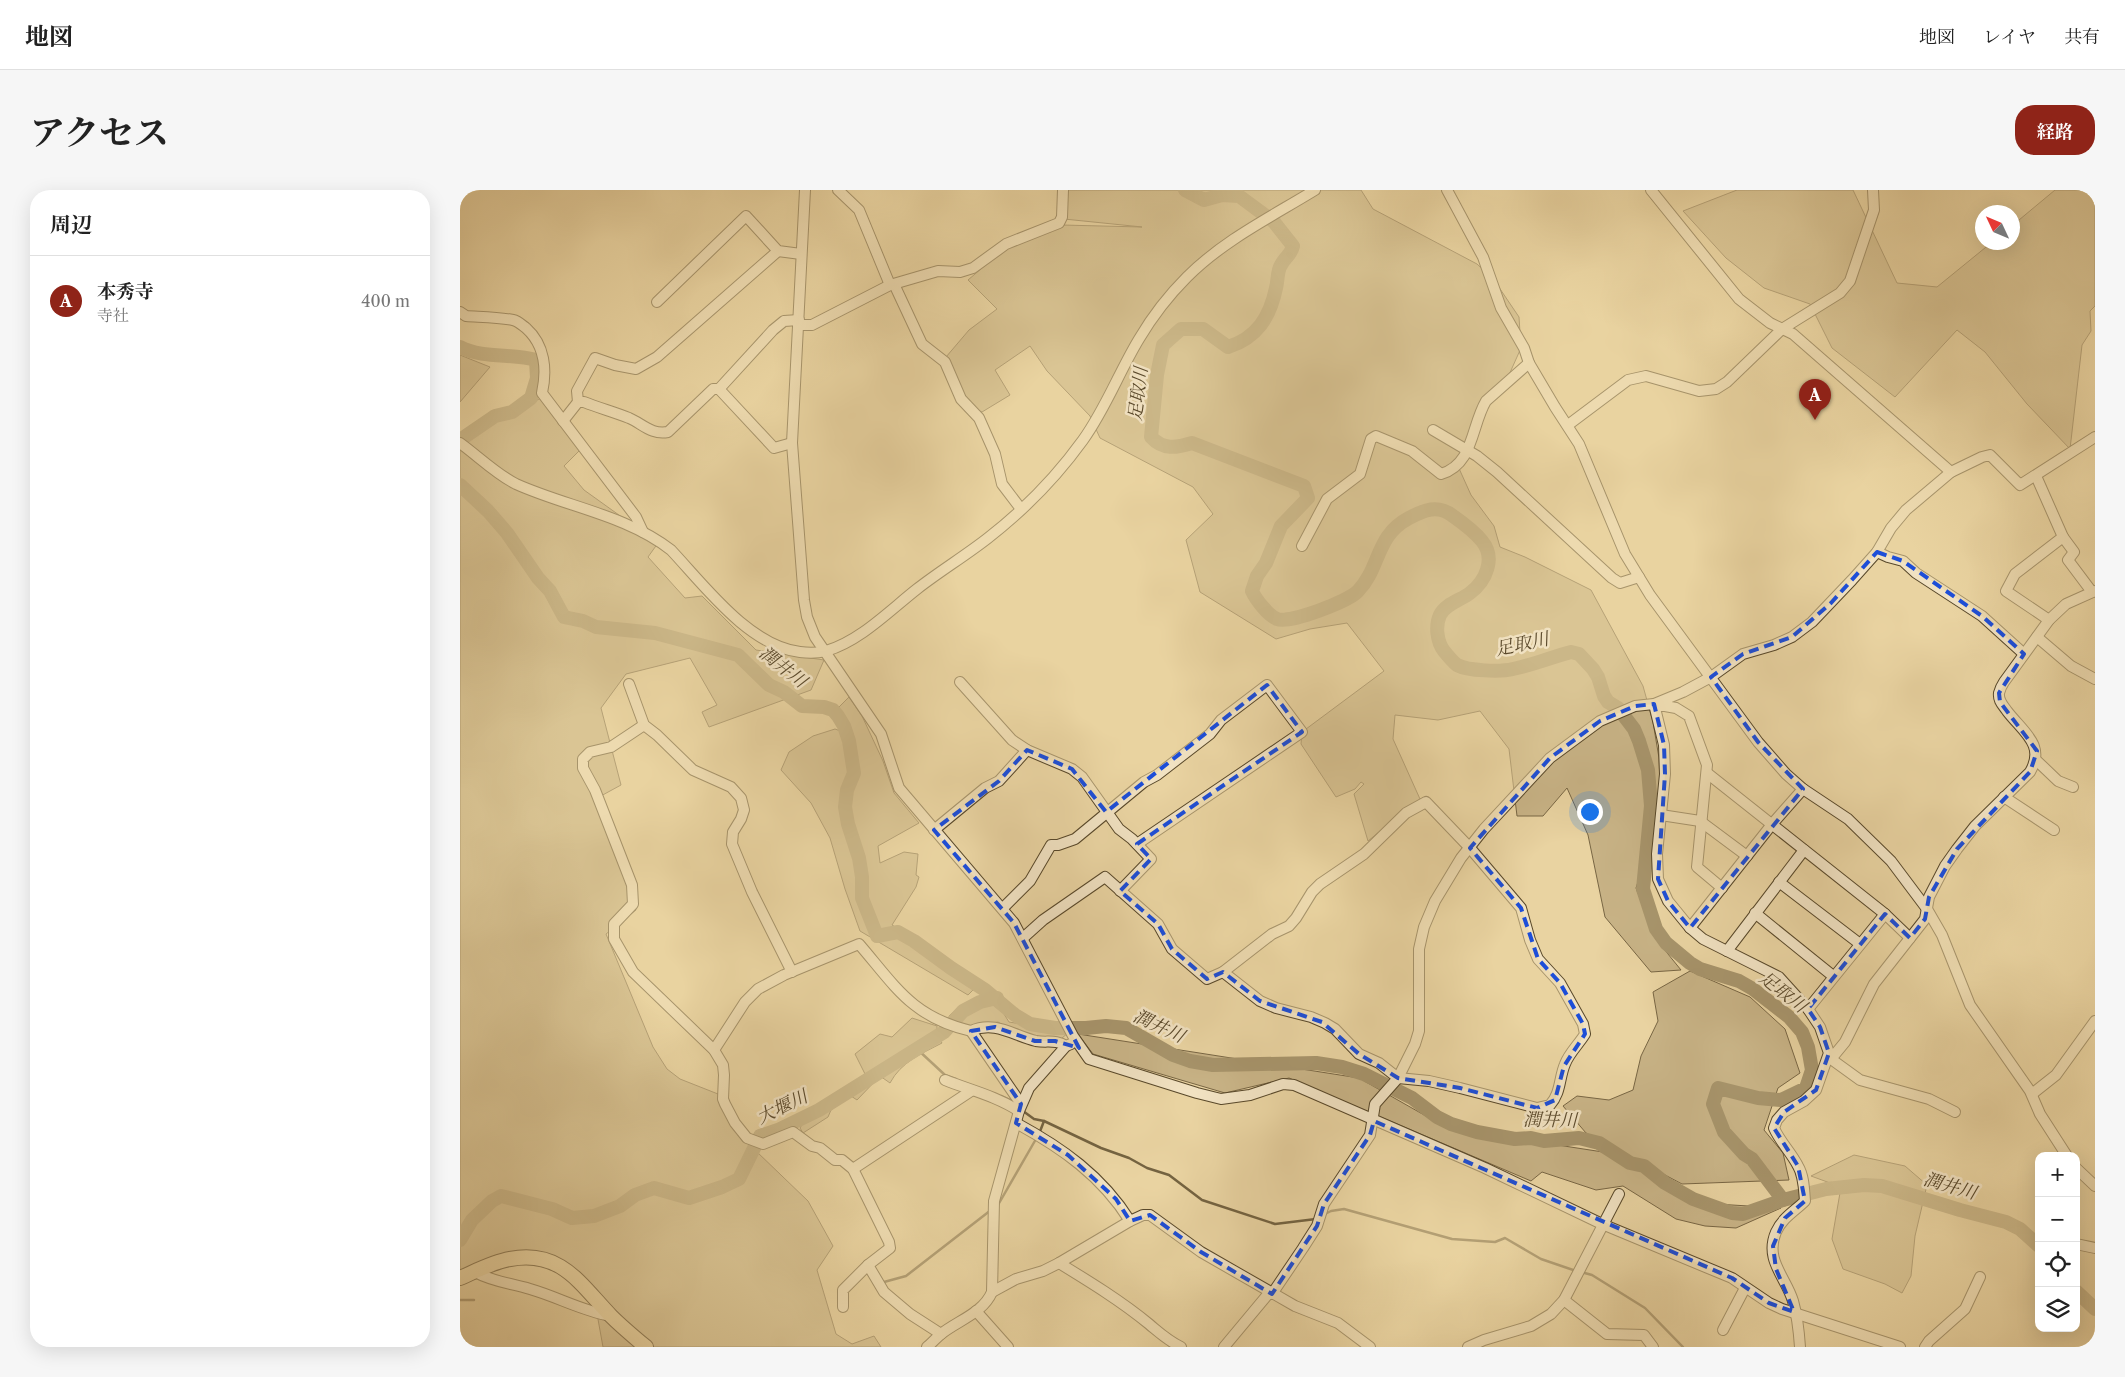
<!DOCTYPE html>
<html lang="ja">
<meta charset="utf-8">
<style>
:root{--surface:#fff;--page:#f6f6f6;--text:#222;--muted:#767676;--line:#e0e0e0;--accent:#8f2418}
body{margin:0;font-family:"Libre Caslon Text","Noto Serif JP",serif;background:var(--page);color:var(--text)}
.controls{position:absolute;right:15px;bottom:15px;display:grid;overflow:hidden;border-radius:10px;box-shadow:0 5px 20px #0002}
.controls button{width:45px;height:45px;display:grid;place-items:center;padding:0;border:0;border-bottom:1px solid var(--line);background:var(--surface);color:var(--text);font:25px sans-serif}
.compass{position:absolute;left:1515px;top:15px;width:45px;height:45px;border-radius:50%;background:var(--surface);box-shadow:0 5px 20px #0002;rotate:314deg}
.you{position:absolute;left:1129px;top:621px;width:18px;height:18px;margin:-12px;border:4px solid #fff;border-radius:50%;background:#1a73e8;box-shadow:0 0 0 8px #1a73e833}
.badge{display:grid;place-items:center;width:32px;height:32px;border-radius:50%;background:var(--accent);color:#fff;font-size:16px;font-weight:700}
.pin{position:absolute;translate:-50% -41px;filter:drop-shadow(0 1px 2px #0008)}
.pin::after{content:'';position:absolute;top:26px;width:18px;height:15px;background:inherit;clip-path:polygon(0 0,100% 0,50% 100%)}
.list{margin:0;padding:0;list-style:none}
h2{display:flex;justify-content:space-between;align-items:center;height:65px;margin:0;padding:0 20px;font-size:21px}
h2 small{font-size:16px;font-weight:400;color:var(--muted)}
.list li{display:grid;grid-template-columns:32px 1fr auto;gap:15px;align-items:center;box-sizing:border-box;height:90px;padding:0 20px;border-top:1px solid var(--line)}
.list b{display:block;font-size:19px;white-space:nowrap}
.list p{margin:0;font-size:16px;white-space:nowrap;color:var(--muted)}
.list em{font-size:16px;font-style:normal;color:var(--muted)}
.icon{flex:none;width:28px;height:28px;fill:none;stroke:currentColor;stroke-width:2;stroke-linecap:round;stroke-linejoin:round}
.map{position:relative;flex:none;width:1635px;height:1157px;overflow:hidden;border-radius:20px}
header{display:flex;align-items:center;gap:30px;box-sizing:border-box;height:70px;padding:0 25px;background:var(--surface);border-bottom:1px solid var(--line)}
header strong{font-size:24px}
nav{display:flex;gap:28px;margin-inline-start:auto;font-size:18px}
.intro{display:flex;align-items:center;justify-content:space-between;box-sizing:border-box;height:120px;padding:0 30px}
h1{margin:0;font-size:35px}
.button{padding:12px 22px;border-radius:20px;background:var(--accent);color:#fff;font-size:18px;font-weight:700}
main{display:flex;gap:30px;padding:0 30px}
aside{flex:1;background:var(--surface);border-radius:20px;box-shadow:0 5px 20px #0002}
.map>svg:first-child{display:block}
.green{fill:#c8b386;stroke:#786644}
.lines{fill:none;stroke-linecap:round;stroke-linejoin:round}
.stream{stroke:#746341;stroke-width:2.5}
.river{stroke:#a7946b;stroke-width:14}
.minor-casing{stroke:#58482a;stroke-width:12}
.major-casing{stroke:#281902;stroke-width:16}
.minor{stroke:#f1e2c2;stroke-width:10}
.major{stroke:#e9d3a1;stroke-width:14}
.marked{fill:none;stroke:#1d4ed8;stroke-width:4;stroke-dasharray:10 6;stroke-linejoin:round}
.labels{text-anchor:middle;stroke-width:5;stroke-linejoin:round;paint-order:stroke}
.water-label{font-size:18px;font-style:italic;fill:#5b4a2c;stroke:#f1e2c2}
</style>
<header>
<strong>地図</strong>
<nav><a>地図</a><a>レイヤ</a><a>共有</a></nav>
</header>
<div class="intro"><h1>アクセス</h1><a class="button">経路</a></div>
<main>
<aside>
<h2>周辺<small></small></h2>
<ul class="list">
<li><span class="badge">A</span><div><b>本秀寺</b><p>寺社</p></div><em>400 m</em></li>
</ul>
</aside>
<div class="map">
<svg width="1635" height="1157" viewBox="0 0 1635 1157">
<rect width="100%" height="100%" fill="#e9d3a1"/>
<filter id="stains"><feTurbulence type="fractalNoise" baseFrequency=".004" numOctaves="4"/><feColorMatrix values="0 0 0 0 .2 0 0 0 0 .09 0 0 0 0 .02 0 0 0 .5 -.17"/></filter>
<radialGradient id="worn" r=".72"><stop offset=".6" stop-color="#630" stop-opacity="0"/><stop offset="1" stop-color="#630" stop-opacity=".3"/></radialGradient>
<g class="green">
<polygon points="601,0 901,0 913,19 1017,74 1034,90 1059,127 1061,158 1044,196 1013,235 997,274 1011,305 1034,336 1040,357 1065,367 1131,400 1183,496 1193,532 1199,568 1200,594 1197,634 1176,698 1195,748 1221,780 1191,782 1145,727 1128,645 1107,598 1083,626 1057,626 1049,559 1020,521 978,530 935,525 933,549 960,609 908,651 894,604 904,594 901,592 895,599 876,607 841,554 842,542 924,481 887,433 850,439 816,449 740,402 726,350 753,324 733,297 640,248 630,226 587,181 570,156 535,180 550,205 522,222 508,216 486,167 509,140 537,119 508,90 529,72 552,56 602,35 682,37 604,29"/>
<polygon points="1277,0 1393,0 1437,93 1477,97 1531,53 1552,52 1553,35 1595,0 1635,0 1635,116 1630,121 1631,141 1622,155 1610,259 1567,214 1525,162 1497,140 1435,207 1372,158 1350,114 1304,98 1266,68 1223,21"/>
<polygon points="0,165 30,177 0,212"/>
<polygon points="83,207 121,259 104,276 124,300 198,353 188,367 225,408 242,406 296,460 364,470 351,500 249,537 242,522 257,515 230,468 166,484 141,518 161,595 139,607 176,720 146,744 193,857 207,879 220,889 258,904 293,955 285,975 296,961 348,1011 373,1056 357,1080 376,1144 392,1154 414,1146 421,1157 143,1157 132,1096 74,1061 0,1082 0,245 2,247"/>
<polygon points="389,507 402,526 423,571 434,603 459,633 418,656 420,673 444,662 458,664 456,685 459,687 456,697 432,735 473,759 518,795 508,805 400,741 385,699 370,648 351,613 321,580 329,562 353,546 375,539 386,543 378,518"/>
<polygon points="1230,781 1290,807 1325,839 1340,883 1318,898 1304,940 1323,963 1329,990 1222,994 1126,943 1103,916 1117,906 1149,910 1173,900 1181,866 1198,831 1193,802"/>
<path d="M528 807 539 816 549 832 609 842 601 849 562 846 538 832 515 836 492 833 489 826C500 815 512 809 528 807Z"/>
<path d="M452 828 477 836V845L482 853C461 864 441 872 430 893L420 886 397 910 391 906 371 920 368 927 343 943 340 938 349 922 405 884 395 864 420 844 432 847Z"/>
<polygon points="618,844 899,888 973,930 1039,946 1156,964 1256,1014 1321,1018 1276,1038 1245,1036 1216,1029 1163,996 1136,1000 1082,982 1071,991 829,888 765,903 633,864"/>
<polygon points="1394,965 1445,976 1467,995 1455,1046 1451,1086 1442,1103 1425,1094 1383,1079 1372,1049 1381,997 1351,986"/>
</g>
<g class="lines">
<g class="stream">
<polyline points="457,859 485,885 496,889"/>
<polyline points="541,906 554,912"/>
<polyline points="563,921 574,929 584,931 641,958 669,968 687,978 709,985 742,1010 815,1034 856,1029"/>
<polyline points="579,944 584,931"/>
<polyline points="538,1015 576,949"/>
<polyline points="865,1024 871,1021 884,1019 992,1049 1035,1052 1045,1048 1081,1069 1116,1081"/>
<polyline points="1121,1082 1132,1085 1185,1118 1223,1157"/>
<polyline points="424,1092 446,1086 531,1020"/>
<polyline points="0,1110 14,1110"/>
</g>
<g class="river">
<path d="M725 0 744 10 762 5 779 6 814 32 833 56C831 65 825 67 821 75 817 81 818 91 816 98 810 127 797 148 768 157L743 139H721L703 155 697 185 691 247C703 260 716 258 732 253L844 296 848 308 821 336 806 373 797 386 792 401C796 410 808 425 817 429 830 434 889 411 898 401 921 377 915 346 949 328 964 320 978 314 993 326 1003 333 1014 341 1022 351 1036 368 1026 391 1010 403 1001 410 985 414 980 425 975 436 977 452 984 461 988 466 992 471 997 475 1008 481 1041 482 1053 479 1073 475 1092 467 1111 462L1119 464 1133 479 1138 487 1144 506 1148 512 1158 518 1174 539 1179 551 1188 580 1191 616 1183 699 1196 739 1206 753 1230 773 1240 779 1279 791 1293 799 1329 827 1342 842 1348 857 1352 880 1346 898 1321 910 1298 908 1258 898 1253 914 1264 942 1284 964 1292 969 1323 1010"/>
<path d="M0 157C23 169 52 163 76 170L77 188 71 208 52 222 35 226 0 250"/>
<polyline points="0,295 28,321 47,343 78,388 90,401 104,427 123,431 136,437 195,443 278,465 309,495 324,502 342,516 364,517 373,520 378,526 384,536 389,551 394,583 387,600 385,617 388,634 399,668 402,687 402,708 417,746 438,742 454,751 491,778 525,800 555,825 570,834 595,838 626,838 646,836 666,838 713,865 730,871 753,875 856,873 882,877 904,884 952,908 977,927 991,934 1017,942 1055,949 1071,948 1084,951 1119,948 1139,953 1170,973 1184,976 1205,993 1233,1009 1272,1023 1283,1024 1323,1010 1366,999 1404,995 1422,996 1500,1020 1546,1032 1560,1039 1579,1056"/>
<polyline points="0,1050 12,1030 32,1011 41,1006 92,1019 112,1028 134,1026 160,1016 175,1005 194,998 229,1008 262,997 279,989 300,946 318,940 359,920 484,842 503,821 520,812 537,808"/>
<polyline points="1616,1101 1635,1119"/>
</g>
<g class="minor-casing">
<g id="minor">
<polyline points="345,0 332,253 344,410 347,427 355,447 421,544 439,598 554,733 613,846 629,869 737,903 761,909 790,905 823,894 834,895 1025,978 1142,1034 1272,1088 1309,1113 1322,1119 1440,1157"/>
<polyline points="378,0 399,20 430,95"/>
<polyline points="987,0 1023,67 1041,118 1064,158 1069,173 1095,217 1119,254 1165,364 1190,405 1298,552 1326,584 1343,599 1388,629 1431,671 1467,719 1482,745 1510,815 1570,901 1580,924 1607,966"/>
<polyline points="1191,0 1279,109 1310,133 1333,144 1491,282"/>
<path d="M318 61 197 167 176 179 155 175 135 168 117 201 118 212H124C139 218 154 222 169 228 183 234 191 245 208 242L253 199H259L313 140 324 131 339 130"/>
<polyline points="434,94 462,154 485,172 501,209 519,228 535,264 542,294 561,319"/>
<polyline points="197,112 286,26 318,61 341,64"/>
<path d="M0 122 6 126C21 127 38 127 53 130 58 131 62 135 66 138 85 155 87 180 82 203L176 327 183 342"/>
<polyline points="338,135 352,135 430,95 478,81 500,82 513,78 546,54 599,33 602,27 603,0"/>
<polyline points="259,199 314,258 332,253"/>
<polyline points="103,231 118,212"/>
<polyline points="1108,235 1168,190 1186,186 1239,201 1256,199 1267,192 1322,139 1380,103 1390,91 1414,20 1413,0"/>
<polyline points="973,240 1017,266 1037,282 1152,388 1160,393 1179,387"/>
<path d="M0 253C18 266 36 284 56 294 107 317 166 325 211 360 244 395 289 456 340 462 348 463 358 463 366 461 400 451 429 421 457 399 480 381 505 366 528 348 564 320 597 286 623 250 646 218 659 182 679 149 692 127 709 105 727 87 764 50 811 27 855 0"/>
<polyline points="1576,286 1603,347 1555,384 1546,401 1589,430"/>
<polyline points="1603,347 1614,362 1608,370 1632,402"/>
<path d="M842 356 867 309 900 284 911 249 916 246 952 261 981 284C1014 274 1011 236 1026 211L1069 173"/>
<polyline points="1417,362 1428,367 1443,371 1456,383 1522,426 1564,464"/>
<polyline points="1577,447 1611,476 1635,489"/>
<polyline points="500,492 552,550 567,560 612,579 622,587 659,639 672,649 691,669 660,701"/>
<polyline points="169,494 184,535 197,545 233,580 271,597 281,608 284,620 281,629 273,642 272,654 292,702 332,782"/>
<polyline points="184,535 151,557 130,562 123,569 123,578 135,600 172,695 173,714 154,734 154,749 173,782 254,860 263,875 264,885 263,909 265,914 275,933 287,948 303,954 333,942 352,956 360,958 375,970 382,970 393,979 429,1052 430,1058 408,1075 383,1100 383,1117"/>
<polyline points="1576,570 1598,591 1613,597"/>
<polyline points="1247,583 1425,724 1450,748"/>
<polyline points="1544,607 1594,640"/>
<path d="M966 612 1010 658 1061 718 1070 750 1078 769 1100 793 1123 834 1125 844C1119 854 1109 863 1105 874 1099 888 1101 903 1090 915L1077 918 1000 898 969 891 938 888 919 873 899 864 875 839 865 833 851 827 816 818 800 811 763 782 812 744 829 736 836 728 852 702 860 694 904 664 946 623Z"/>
<polyline points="1201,625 1240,631 1287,666"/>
<polyline points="474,640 525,598 539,591 567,560"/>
<polyline points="1319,692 1400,754"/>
<path d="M1262 698 1237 677 1247 575 1229 526 1216 518 1194 514 1204 555 1205 584 1197 664 1198 689 1208 711 1230 738 1243 749 1319 787 1348 819 1360 837 1369 863 1356 900 1344 911 1324 922 1317 930 1314 938C1320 952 1331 962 1338 976 1344 986 1344 1000 1345 1011 1335 1021 1322 1028 1316 1042 1304 1070 1326 1087 1333 1111 1337 1125 1339 1142 1340 1157"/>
<polyline points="543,718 570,691 591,655 598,655 615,649 684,592 697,585 750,544 761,530 807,495 842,542 677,654"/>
<polyline points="1295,723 1373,786"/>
<polyline points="1230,738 1313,633 1343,599"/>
<polyline points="563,748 583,730 645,687 698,734 712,759 747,789 763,782"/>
<polyline points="1267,761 1344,660"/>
<polyline points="1348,819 1425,724"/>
<polyline points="511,841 561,914"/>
<path d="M254 860 285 812 298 799 324 785 399 754C436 797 452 827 511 841 535 830 554 846 576 851 587 853 596 849 606 856"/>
<path d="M1370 865 1371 869 1385 852 1414 794 1465 729 1469 707 1485 676 1497 659 1515 636 1570 582C1586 555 1563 542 1547 521 1543 515 1538 511 1539 503 1540 499 1542 495 1544 492L1589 430 1606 414 1635 401"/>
<polyline points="1371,869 1400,890 1469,909 1495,922"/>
<path d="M485 890C510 900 536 906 559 921"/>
<polyline points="1572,904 1596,885 1635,831"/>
<path d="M556 933C602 958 642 986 670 1031"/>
<polyline points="1616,978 1635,996"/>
<polyline points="393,979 511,901"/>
<polyline points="1616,1054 1635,1058"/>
<path d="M599 1073C630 1092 661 1111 689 1134 701 1144 707 1150 721 1157"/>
<polyline points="408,1075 424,1102 450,1124 481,1144"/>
<path d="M15 1082C33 1092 50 1093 70 1099 98 1107 122 1121 151 1126"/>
<polyline points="532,1102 556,1089 583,1081 599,1073 670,1031 683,1025 690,1025 741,1062 835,1116 878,1133 910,1157"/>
<polyline points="812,1104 843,1058 857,1036 864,1014 910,945 915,914 938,888 955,854 959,841 959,759 964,737 975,711 1001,668 1024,639 1090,568 1140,531 1175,516 1194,514 1223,502 1251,487 1283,464 1314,455 1332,447 1352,432 1392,390 1417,362 1431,338 1446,320 1491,282 1522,267 1530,265 1560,295 1635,247"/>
<polyline points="1104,1110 1147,1144 1184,1145 1193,1157"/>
<polyline points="516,1121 548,1157"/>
<polyline points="1263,1140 1285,1098"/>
<path d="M467 1157C472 1153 476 1148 481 1144 499 1130 523 1123 532 1102L534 1011 559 921 569 898 606 856 611 854"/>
<polyline points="764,1157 809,1103"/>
<polyline points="1008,1157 1024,1150 1071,1136 1091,1124 1104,1110 1159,1004"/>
<polyline points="1465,1157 1469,1151 1505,1119 1520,1087"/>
</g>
</g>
<g class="major-casing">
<path id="major" d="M0 1088C16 1081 33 1072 50 1069 101 1059 121 1095 151 1126 162 1137 174 1147 186 1157"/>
</g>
<use href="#minor" class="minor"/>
<use href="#major" class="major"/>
</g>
<path d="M0 0H1635V1157H0ZM1417 362 1443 371 1522 426 1564 464 1539 503 1540 512 1577 561 1570 582 1497 659 1469 707 1465 729 1450 748 1425 724 1348 819 1360 837 1369 863 1356 900 1324 922 1314 938 1338 976 1345 1011 1325 1028 1313 1056 1316 1079 1334 1122 1309 1113 1272 1088 914 931 910 945 864 1014 857 1036 812 1104 741 1062 690 1025 670 1031 656 1009 608 965 556 933 561 914 511 841 535 837 575 851H595L619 858 554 733 474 640 539 591 567 560 612 579 646 622 807 495 842 542 677 654 691 669 660 701 698 734 712 759 747 789 763 782 800 811 862 832 899 864 938 888 1000 898 1077 918 1095 910 1104 876 1125 844 1123 834 1100 793 1078 769 1061 718 1010 658 1090 568 1140 531 1175 516 1194 514 1204 555 1205 584 1198 689 1208 711 1230 738 1343 599 1298 552 1251 487 1283 464 1332 447 1371 413Z" fill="#e9d3a1" fill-opacity=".55" fill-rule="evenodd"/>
<path class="marked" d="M1417 362 1443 371 1522 426 1564 464 1539 503 1540 512 1577 561 1570 582 1497 659 1469 707 1465 729 1450 748 1425 724 1348 819 1360 837 1369 863 1356 900 1324 922 1314 938 1338 976 1345 1011 1325 1028 1313 1056 1316 1079 1334 1122 1309 1113 1272 1088 914 931 910 945 864 1014 857 1036 812 1104 741 1062 690 1025 670 1031 656 1009 608 965 556 933 561 914 511 841 535 837 575 851H595L619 858 554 733 474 640 539 591 567 560 612 579 646 622 807 495 842 542 677 654 691 669 660 701 698 734 712 759 747 789 763 782 800 811 862 832 899 864 938 888 1000 898 1077 918 1095 910 1104 876 1125 844 1123 834 1100 793 1078 769 1061 718 1010 658 1090 568 1140 531 1175 516 1194 514 1204 555 1205 584 1198 689 1208 711 1230 738 1343 599 1298 552 1251 487 1283 464 1332 447 1371 413Z"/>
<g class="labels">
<g class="water-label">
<text transform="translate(678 204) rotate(-83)" y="6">足取川</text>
<text transform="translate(1062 454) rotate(-12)" y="6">足取川</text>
<text transform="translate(323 477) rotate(38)" y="6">潤井川</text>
<text transform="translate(1323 802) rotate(38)" y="6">足取川</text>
<text transform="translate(699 836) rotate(25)" y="6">潤井川</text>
<text transform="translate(322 917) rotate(-26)" y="6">大堰川</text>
<text transform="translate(1090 930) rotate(1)" y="6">潤井川</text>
<text transform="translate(1490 996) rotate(16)" y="6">潤井川</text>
</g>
</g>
<rect width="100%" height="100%" filter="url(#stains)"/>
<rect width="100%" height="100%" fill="url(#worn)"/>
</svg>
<div class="controls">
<button>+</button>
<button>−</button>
<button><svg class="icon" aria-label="locate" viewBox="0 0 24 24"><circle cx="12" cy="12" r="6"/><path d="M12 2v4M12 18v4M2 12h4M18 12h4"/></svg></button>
<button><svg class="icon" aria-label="layers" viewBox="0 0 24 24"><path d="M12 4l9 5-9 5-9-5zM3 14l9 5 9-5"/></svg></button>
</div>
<svg class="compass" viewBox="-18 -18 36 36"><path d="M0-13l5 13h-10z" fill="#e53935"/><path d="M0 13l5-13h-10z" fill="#767676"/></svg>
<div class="you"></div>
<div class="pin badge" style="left:1355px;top:230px">A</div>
</div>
</main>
